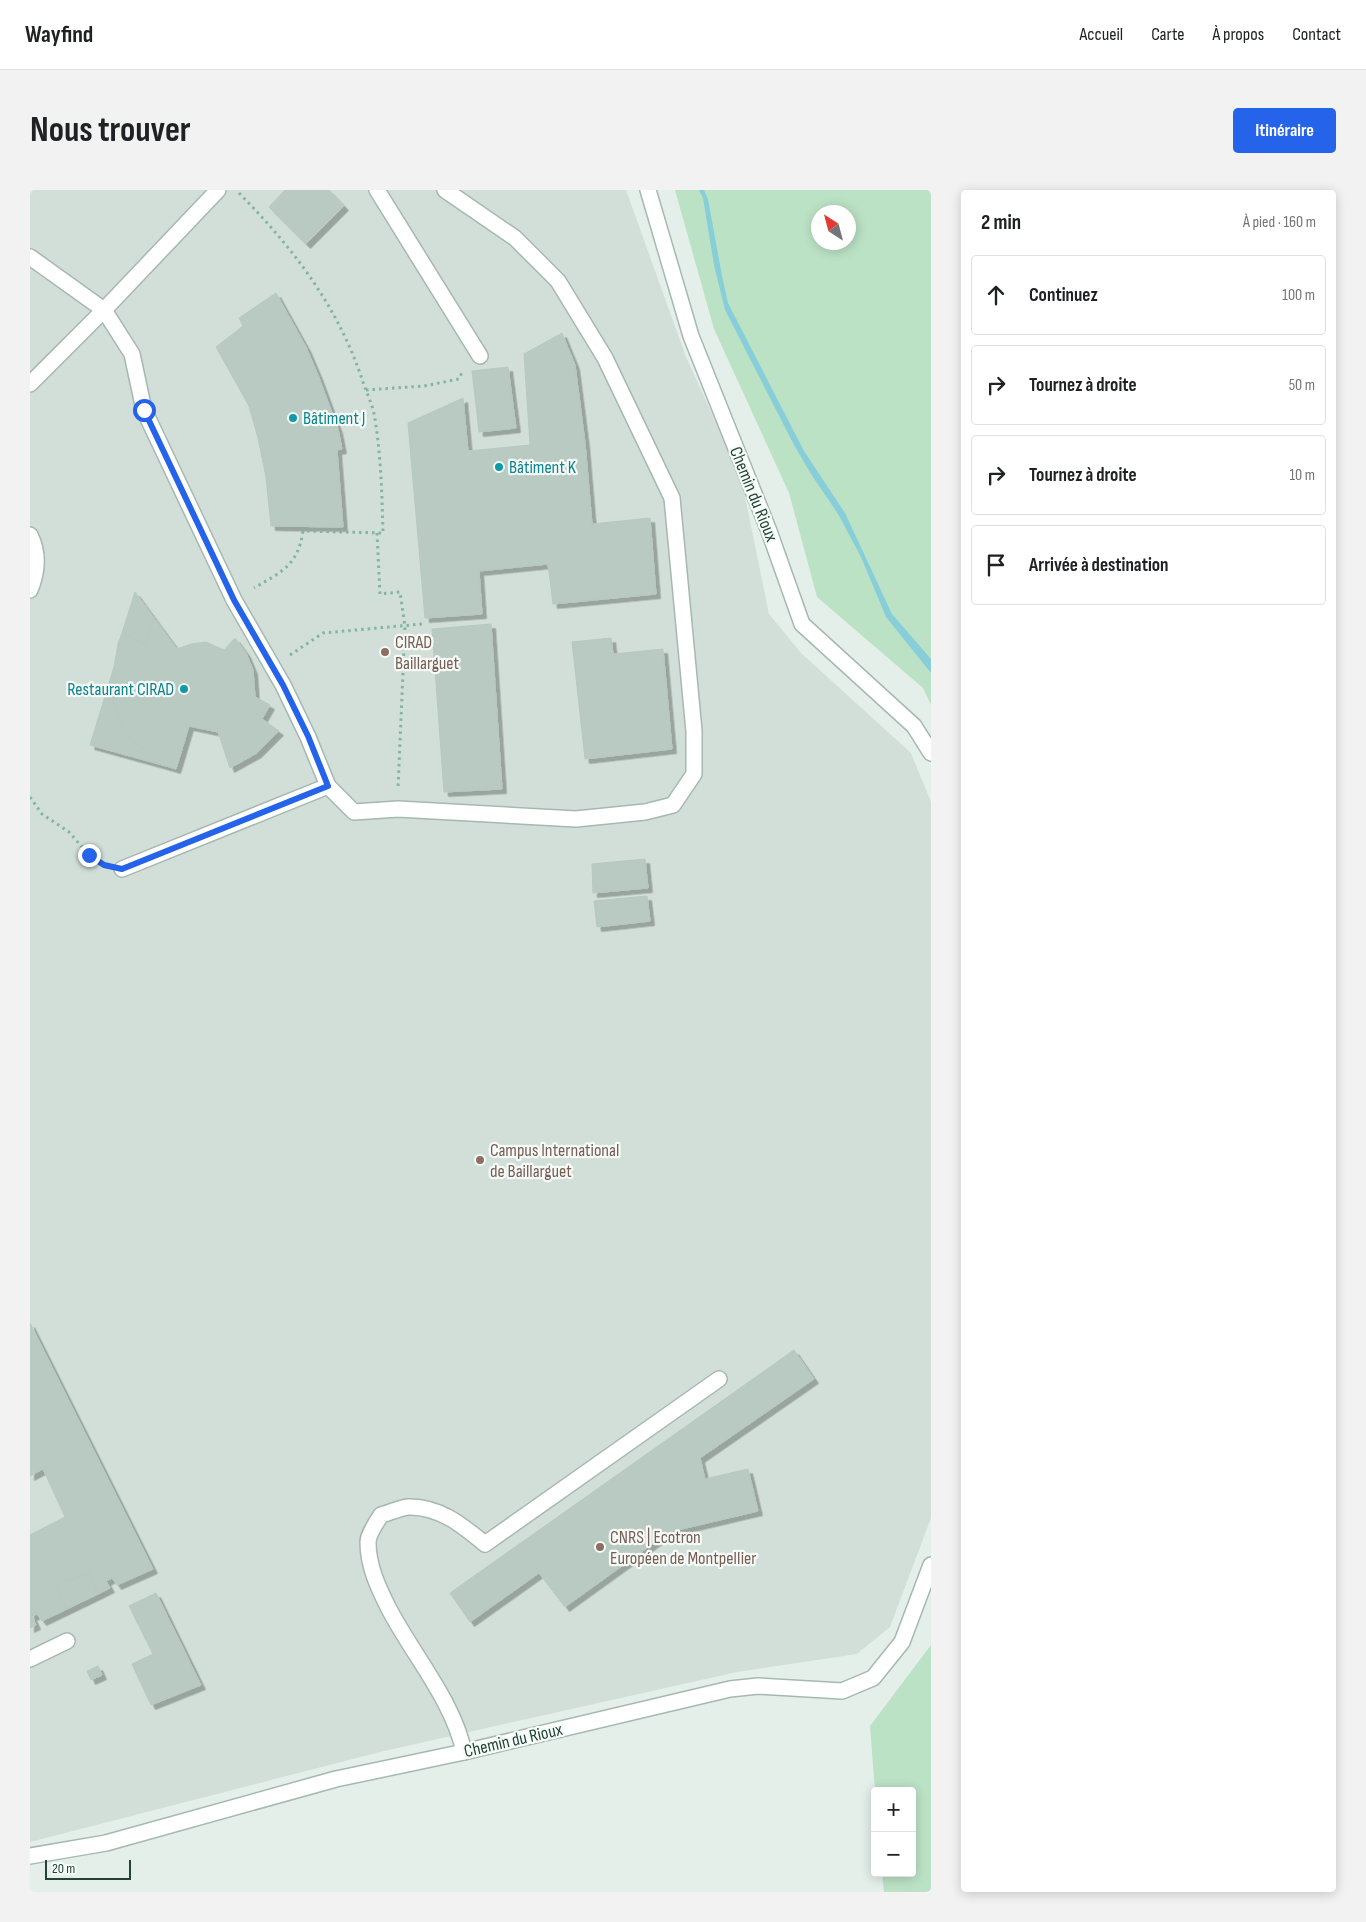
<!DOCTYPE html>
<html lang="fr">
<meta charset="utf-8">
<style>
:root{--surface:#fff;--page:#f2f2f2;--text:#202124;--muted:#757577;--line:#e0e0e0;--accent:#2563eb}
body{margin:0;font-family:"Sofia Sans Condensed",sans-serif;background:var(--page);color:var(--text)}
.controls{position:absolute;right:15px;bottom:15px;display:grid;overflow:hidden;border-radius:5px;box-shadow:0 2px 12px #0003}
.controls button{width:45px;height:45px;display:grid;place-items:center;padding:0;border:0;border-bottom:1px solid var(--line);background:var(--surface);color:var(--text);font:25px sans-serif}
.compass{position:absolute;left:781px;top:15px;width:45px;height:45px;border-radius:50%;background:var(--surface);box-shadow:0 2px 12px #0003;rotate:324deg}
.scale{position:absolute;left:15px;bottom:12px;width:86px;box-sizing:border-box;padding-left:5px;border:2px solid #224339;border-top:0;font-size:14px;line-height:18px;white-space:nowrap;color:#224339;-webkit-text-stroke:4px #f6fbf8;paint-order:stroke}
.stop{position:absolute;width:15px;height:15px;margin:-11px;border:4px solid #2563eb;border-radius:50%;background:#fff}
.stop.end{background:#2563eb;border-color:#fff;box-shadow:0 1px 5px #0008}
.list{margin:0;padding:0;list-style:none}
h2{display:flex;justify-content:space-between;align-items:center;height:65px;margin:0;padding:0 20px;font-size:21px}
h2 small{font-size:16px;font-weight:400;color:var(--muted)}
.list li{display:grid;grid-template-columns:32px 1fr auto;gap:15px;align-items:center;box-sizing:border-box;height:80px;margin:0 10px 10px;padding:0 10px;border:1px solid var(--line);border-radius:5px}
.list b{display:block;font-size:19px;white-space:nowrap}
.list em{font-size:16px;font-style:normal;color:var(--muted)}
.icon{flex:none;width:28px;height:28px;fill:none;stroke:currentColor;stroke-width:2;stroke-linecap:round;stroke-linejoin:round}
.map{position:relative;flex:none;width:901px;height:1702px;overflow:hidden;border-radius:5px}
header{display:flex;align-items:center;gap:30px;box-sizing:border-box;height:70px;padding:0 25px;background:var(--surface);border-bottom:1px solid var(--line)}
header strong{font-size:24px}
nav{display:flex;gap:28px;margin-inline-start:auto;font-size:18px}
.intro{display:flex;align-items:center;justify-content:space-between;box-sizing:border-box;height:120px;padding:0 30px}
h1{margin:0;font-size:35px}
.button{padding:12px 22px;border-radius:5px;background:var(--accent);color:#fff;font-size:18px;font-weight:700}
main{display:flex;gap:30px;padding:0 30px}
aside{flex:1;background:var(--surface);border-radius:5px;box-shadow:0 2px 12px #0003}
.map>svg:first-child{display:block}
.built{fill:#d2dfd9}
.green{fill:#bce2c5;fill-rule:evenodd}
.water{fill:#88ced8}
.building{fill:#b9cac3;stroke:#b6c9c1;filter:url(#shadow)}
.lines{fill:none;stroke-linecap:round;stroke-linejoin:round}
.minor-casing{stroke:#a6b8b1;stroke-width:18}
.path{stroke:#82b5a4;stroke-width:3;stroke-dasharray:2.5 4;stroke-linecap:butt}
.minor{stroke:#fff;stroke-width:15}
.route{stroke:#2563eb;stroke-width:6}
.culture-dot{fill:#0f9aa8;stroke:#f6fbf8;stroke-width:2}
.education-dot{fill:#8d6e63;stroke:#f6fbf8;stroke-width:2}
.labels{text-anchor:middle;stroke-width:4.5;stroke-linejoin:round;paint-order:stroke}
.culture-label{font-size:18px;fill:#0d838f;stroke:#f6fbf8;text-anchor:start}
.street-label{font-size:18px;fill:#224339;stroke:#f6fbf8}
.education-label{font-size:18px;fill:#785e54;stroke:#f6fbf8;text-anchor:start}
</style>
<header>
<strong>Wayfind</strong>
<nav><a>Accueil</a><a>Carte</a><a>À propos</a><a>Contact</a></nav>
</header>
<div class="intro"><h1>Nous trouver</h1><a class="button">Itinéraire</a></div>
<main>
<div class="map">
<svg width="901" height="1702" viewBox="0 0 901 1702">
<defs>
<filter id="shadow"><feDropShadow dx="4.5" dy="4.5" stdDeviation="0" flood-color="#0004"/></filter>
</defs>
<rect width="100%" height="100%" fill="#e4efea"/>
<polygon class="built" points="0,0 596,0 656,167 711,287 739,424 771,463 881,563 901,612 901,1328 860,1437 827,1464 707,1482 350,1562 0,1652"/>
<g class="green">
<path d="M645 0H901V515L893 498 787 407 759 303 684 139ZM788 22H818V52H788Z"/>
<polygon points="901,1455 901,1702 854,1702 852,1683 882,1683 882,1601 845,1601 840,1536"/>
</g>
<polygon class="water" points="669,0 674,0 678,9 692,86 698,113 774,261 815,323 862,424 901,469 901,483 856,427 831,367 808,324 781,284 764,255 695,120 684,75 673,8"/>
<g class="building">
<polygon points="255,0 299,0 314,16 276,54 239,17"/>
<polygon points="246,103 276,157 288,185 308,239 312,259 307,260 313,337 241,336 236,287 228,248 219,216 186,157 213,136 209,128"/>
<polygon points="532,143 545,175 555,253 562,334 620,328 626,404 523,414 518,374 449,381 452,424 395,428 378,233 433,208 438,261 500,255 494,164"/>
<polygon points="478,177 486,238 449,242 442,181"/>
<polygon points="105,402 124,428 115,455 92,443"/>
<polygon points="124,428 147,459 161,454 176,452 194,460 205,448 216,463 223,480 225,507 240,515 232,529 249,541 227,563 200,578 188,542 159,536 146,579 136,576 119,565 105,553 93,540 83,509 84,477 88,454 92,443 115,455"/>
<polygon points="461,434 472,599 414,602 402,439"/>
<polygon points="581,448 583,464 633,459 642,559 555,569 542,452"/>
<polygon points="84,477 83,509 93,540 105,553 136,576 60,555"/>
<polygon points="615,669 618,698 563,703 562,674"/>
<polygon points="617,706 620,731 567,737 564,711"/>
<polygon points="0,1133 123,1379 87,1395 82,1388 76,1391 80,1398 68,1404 60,1382 26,1396 37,1419 12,1431 7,1424 2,1426 6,1435 0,1438 0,1345 35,1327 13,1279 0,1286"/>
<polygon points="764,1160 784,1189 670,1268 675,1289 718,1279 728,1321 639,1342 535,1417 509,1383 440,1432 420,1403"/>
<polygon points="60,1382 68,1404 37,1419 26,1396"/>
<polygon points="126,1403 171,1495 121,1515 102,1474 123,1464 99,1416"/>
<polygon points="68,1476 72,1485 61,1490 57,1481"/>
</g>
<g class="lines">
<g class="minor-casing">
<g id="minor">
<polyline points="188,0 74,120 102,164 114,220 204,410 253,495 278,547 298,596 324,622 368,619 546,629 615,622 643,615 664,584 664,541 642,308 575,168 528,91 485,48 415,0"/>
<polyline points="347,0 450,166"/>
<polyline points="618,0 661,146 739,341 772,434 884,536 901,563"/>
<polyline points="0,67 74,120 0,194"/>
<path d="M0 345C9 363 7 383 0 400"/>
<polyline points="92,679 298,596"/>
<polyline points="0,1469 37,1451"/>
<path d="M434 1562C423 1510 382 1464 358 1417 348 1397 338 1376 338 1352 338 1344 347 1332 351 1325 359 1323 369 1318 378 1317 409 1316 432 1335 455 1354L689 1189"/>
<polyline points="0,1666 76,1653 306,1589 434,1562 700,1499 728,1496 812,1501 843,1488 872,1452 901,1375"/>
</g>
</g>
<g class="path">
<path d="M209 3C263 58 307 115 332 189 336 202 343 215 345 229 351 267 352 305 353 343L273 341C268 376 251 382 224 398"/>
<polyline points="336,200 394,196 429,189 433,180"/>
<polyline points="347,343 350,404 370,402 375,436 368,598"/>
<polyline points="260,465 293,443 392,434"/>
<polyline points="0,607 12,624 39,642 59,665 70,672"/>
</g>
<use href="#minor" class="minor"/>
</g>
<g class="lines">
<polyline class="route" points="59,665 74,675 92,679 298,596 278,546 253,495 204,410 114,220"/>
</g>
<g class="culture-dot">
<circle cx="263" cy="228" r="5"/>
<circle cx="469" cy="277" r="5"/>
<circle cx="154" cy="499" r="5"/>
</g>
<g class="education-dot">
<circle cx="355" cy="462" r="5"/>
<circle cx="450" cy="970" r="5"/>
<circle cx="570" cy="1357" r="5"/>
</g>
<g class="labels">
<g class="culture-label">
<text x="273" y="234">Bâtiment J</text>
<text x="479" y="283">Bâtiment K</text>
<text x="144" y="505" text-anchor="end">Restaurant CIRAD</text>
</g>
<g class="street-label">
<text transform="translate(724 304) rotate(68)" y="6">Chemin du Rioux</text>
<text transform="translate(483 1550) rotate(-13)" y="6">Chemin du Rioux</text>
</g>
<g class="education-label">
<text x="365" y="458">CIRAD<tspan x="365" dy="21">Baillarguet</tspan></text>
<text x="460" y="966">Campus International<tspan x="460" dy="21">de Baillarguet</tspan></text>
<text x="580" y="1353">CNRS | Ecotron<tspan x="580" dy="21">Européen de Montpellier</tspan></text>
</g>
</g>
</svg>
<div class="controls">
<button>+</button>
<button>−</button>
</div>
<svg class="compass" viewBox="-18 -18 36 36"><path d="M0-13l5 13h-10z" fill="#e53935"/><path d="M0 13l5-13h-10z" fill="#757577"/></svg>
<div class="scale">20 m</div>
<div class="stop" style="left:114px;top:220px"></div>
<div class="stop end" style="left:59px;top:665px"></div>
</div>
<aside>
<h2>2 min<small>À pied · 160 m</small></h2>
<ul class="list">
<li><svg class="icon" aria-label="ahead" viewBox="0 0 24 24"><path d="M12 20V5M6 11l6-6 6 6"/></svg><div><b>Continuez</b></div><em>100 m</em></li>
<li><svg class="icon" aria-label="right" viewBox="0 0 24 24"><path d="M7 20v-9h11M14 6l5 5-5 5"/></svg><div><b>Tournez à droite</b></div><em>50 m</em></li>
<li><svg class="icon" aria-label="right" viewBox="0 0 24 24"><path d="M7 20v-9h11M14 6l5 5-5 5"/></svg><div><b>Tournez à droite</b></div><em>10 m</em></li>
<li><svg class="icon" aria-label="arrive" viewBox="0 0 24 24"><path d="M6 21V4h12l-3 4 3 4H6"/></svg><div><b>Arrivée à destination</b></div></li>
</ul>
</aside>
</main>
